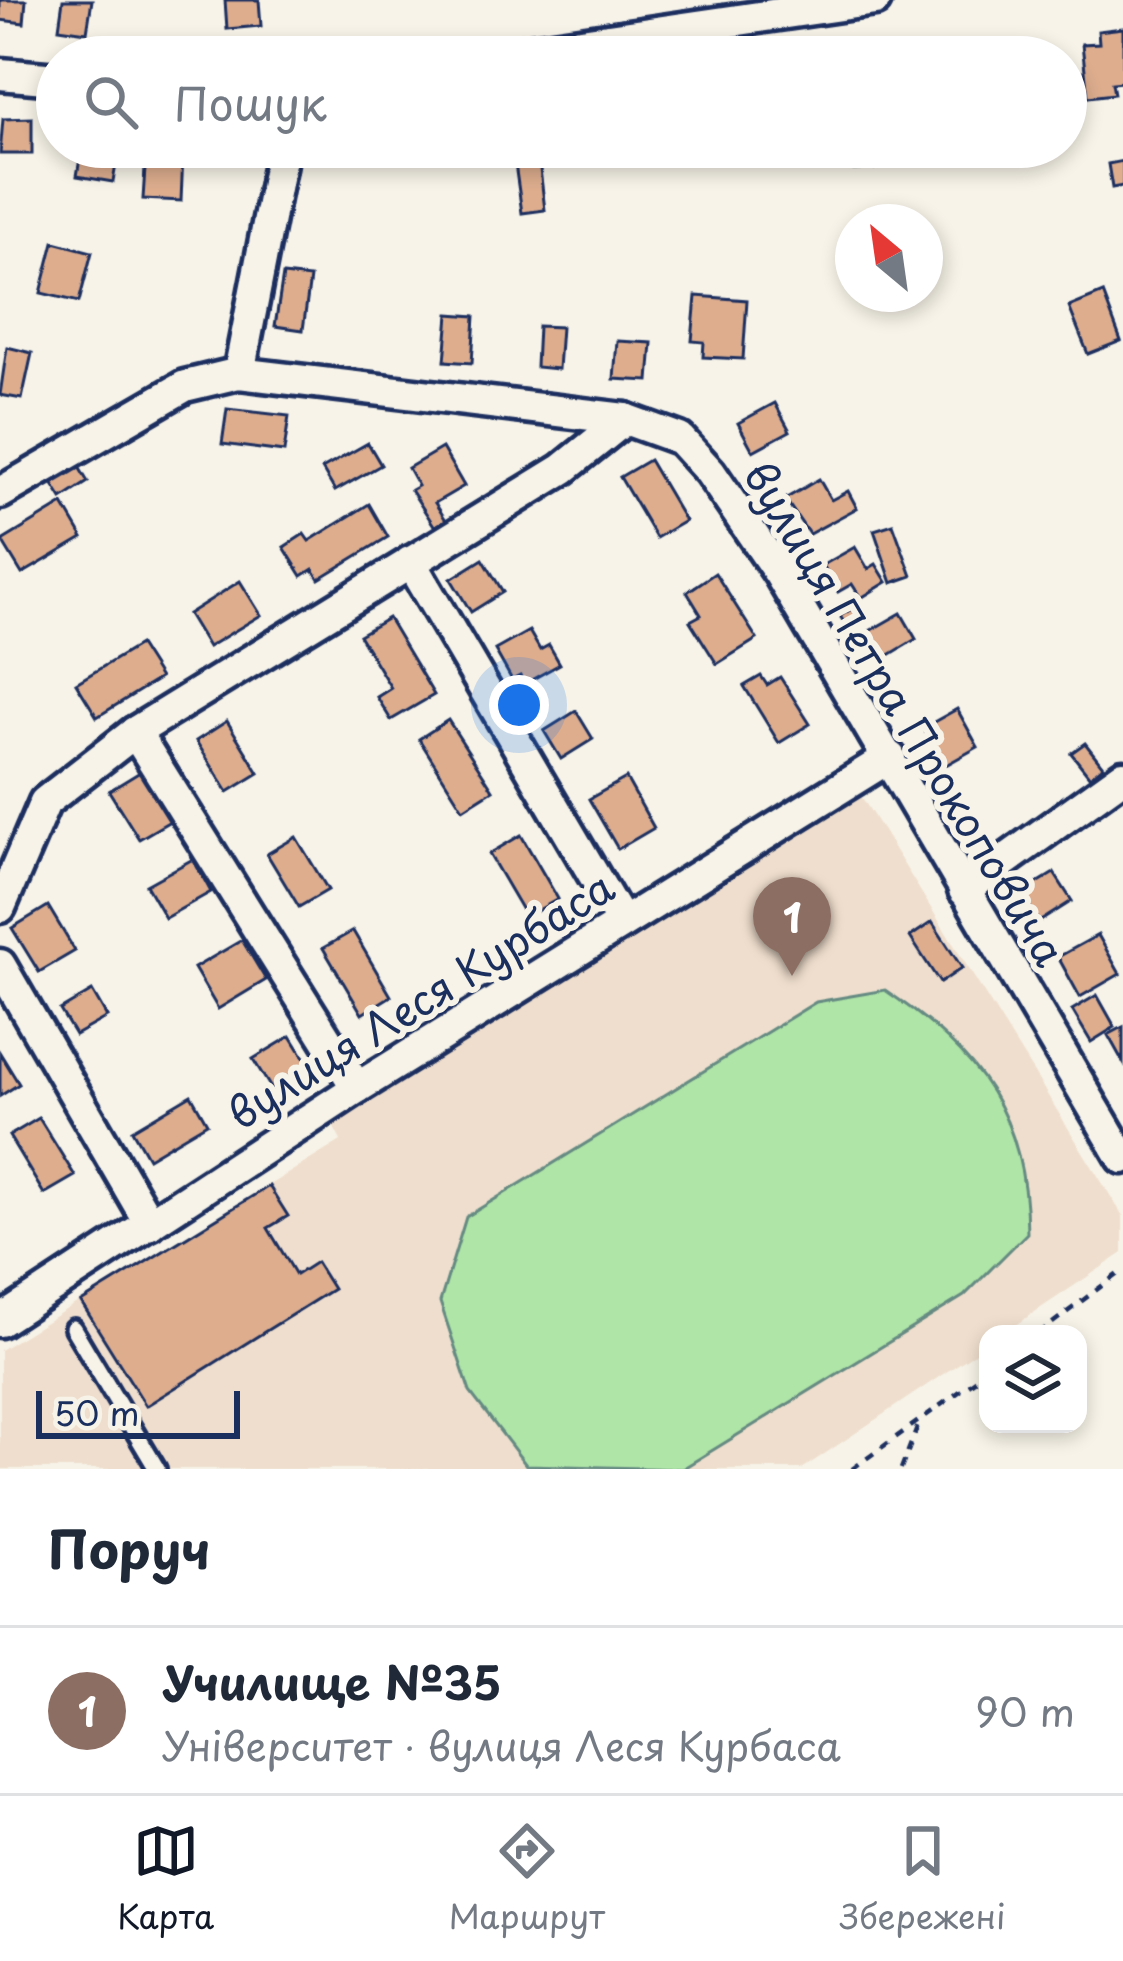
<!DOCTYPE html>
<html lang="uk">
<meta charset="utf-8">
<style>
:root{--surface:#fff;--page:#f2f2f3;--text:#1f2937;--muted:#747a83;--line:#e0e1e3;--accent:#111827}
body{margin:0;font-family:"Playpen Sans",sans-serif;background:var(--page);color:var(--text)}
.controls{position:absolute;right:36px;bottom:36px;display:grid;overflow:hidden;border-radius:24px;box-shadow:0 6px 18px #0003}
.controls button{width:108px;height:108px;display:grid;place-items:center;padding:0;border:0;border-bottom:3px solid var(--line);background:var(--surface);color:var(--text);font:60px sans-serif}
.compass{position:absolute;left:835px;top:204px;width:108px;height:108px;border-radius:50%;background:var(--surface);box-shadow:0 6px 18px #0003;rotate:331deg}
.scale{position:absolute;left:36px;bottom:30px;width:204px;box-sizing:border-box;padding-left:12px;border:6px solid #1b2f5e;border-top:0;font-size:33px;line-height:42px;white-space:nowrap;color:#1b2f5e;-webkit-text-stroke:9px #f7f3e8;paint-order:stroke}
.you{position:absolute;left:519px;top:705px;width:42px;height:42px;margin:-30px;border:9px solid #fff;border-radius:50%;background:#1a73e8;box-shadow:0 0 0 18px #1a73e833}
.badge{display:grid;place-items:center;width:78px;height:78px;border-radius:50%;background:var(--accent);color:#fff;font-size:39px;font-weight:700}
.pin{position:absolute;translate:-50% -99px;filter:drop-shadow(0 3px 6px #0008)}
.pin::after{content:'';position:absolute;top:63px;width:42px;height:36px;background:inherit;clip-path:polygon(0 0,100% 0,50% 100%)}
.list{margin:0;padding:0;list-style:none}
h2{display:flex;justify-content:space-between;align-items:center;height:156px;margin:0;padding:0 48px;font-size:51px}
h2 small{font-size:39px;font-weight:400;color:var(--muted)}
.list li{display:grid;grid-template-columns:78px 1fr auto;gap:36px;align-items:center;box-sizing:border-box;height:168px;padding:0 48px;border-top:3px solid var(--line)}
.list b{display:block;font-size:45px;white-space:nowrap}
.list p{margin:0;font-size:39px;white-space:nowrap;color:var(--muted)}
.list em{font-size:39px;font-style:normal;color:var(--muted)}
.icon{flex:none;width:66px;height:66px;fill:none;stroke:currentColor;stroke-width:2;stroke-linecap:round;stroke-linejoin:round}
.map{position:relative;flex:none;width:1123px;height:1469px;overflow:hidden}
.search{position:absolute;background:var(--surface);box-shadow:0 6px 18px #0003;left:36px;right:36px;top:36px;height:132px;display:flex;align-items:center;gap:30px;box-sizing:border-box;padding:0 42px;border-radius:66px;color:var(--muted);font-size:45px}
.sheet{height:324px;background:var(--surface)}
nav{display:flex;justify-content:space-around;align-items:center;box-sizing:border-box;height:168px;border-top:3px solid var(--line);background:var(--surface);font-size:33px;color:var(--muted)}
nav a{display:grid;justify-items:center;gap:6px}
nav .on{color:var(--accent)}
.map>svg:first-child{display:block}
.built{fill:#efdecd}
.green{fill:#afe5a7;stroke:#658a82;stroke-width:3}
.building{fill:#ddad8e;stroke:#1b2f5e;stroke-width:3}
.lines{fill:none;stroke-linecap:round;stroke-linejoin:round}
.service-casing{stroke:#1b2f5e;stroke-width:24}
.minor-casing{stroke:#1b2f5e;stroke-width:39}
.path{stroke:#1b2f5e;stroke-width:4.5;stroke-dasharray:9 9;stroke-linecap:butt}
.service{stroke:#f7f3e8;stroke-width:15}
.minor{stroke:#f7f3e8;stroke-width:30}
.labels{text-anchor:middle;stroke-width:12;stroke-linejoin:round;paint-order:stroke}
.street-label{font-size:42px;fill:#1b2f5e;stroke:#f7f3e8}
</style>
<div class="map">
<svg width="1123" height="1469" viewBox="0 0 1123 1469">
<rect width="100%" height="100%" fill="#f7f3e8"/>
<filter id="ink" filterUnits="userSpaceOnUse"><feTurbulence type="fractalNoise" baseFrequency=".00833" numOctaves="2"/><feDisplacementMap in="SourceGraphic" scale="24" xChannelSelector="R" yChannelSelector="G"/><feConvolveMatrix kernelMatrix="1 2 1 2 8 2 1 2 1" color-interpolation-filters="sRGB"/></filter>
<g filter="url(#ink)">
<polygon class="built" points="856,788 1123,1216 1123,1253 1002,1334 988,1334 988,1344 802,1469 0,1469 0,1350 341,1141 330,1120"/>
<path class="green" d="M885 990C981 1055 1026 1115 1027 1233L964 1296 682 1469 526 1465 470 1392 440 1302 466 1217 816 1002Z"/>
<g class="building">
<polygon points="0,0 26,0 24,23 0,20"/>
<polygon points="63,0 92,0 87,32 59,28"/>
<polygon points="225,0 259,0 261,26 227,29"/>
<polygon points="1123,28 1123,82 1112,83 1114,94 1088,97 1082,44 1099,43 1098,31"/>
<polygon points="32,118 32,154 0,154 3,119"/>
<polygon points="82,147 119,147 113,182 77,176"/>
<polygon points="693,147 721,147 722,159 694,161"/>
<polygon points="853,147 872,147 873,169 854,170"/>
<polygon points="146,153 183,155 181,201 143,199"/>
<polygon points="539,161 545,210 522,213 515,164"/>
<polygon points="1123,161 1123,186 1112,188 1108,164"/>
<polygon points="54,242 92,252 79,302 41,293"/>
<polygon points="283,275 310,278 303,330 275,326"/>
<polygon points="1103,293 1121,341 1088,354 1069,307"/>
<polygon points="696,296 747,300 743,359 703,357 704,342 692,341"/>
<polygon points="449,314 475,316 472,363 445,361"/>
<polygon points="538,326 561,327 558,369 536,367"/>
<polygon points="617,341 652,343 649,381 614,379"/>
<polygon points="7,347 32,353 22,399 0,395"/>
<polygon points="775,403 790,431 753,451 738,423"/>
<polygon points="227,409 289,416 284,452 222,444"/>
<polygon points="368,443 381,465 335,491 322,469"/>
<polygon points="442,448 464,486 435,503 446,520 435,527 411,490 418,486 408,468"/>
<polygon points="649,460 685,521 656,538 620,477"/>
<polygon points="76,462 88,482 62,499 49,478"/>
<polygon points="819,479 831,500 848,491 857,508 809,534 785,499"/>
<polygon points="63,504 83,538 22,574 2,541"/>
<polygon points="369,504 388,537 319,579 313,569 302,576 284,547 304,534 309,541"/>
<polygon points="893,524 912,576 892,583 874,530"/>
<polygon points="855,547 868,569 876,564 887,582 861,598 852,584 838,592 823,565"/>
<polygon points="483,559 503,592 471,612 451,579"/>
<polygon points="715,573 757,639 717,664 690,621 701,615 687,592"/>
<polygon points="240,581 261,615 208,647 188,614"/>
<polygon points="861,603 870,618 849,630 840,616"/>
<polygon points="901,613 916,639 881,660 866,633"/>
<polygon points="388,618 434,695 391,720 377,697 391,688 359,635"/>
<polygon points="529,631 540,650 549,645 560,664 524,684 520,676 512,680 495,650"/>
<polygon points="139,645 160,678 97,717 76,683"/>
<polygon points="761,676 767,685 780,677 810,724 779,743 744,686"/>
<polygon points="957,709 978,747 944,766 923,728"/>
<polygon points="576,711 593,739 561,759 544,731"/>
<polygon points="448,720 493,790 463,809 419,739"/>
<polygon points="227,721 259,773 228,792 196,741"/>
<polygon points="1085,743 1103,766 1090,777 1071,753"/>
<polygon points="140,772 170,821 139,839 109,791"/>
<polygon points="626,778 654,828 618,849 589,799"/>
<polygon points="521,835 558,899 526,917 489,854"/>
<polygon points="296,837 328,890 299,907 267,854"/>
<polygon points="193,859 211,892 165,918 146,885"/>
<polygon points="1054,873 1072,901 1039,922 1021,893"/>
<polygon points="48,906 75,951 39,972 12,928"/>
<polygon points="932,922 962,968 940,983 910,937"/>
<polygon points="353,931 391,996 362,1014 323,948"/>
<polygon points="1098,935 1120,974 1080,997 1058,957"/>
<polygon points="242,940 266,980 218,1009 194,968"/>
<polygon points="92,991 107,1017 75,1035 60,1010"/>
<polygon points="1097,995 1115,1027 1091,1042 1072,1010"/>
<polygon points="1123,1027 1123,1062 1108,1035"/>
<polygon points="291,1036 315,1075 277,1098 253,1059"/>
<polygon points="0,1053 19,1084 0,1096"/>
<polygon points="191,1095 207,1123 148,1158 132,1130"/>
<polygon points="39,1118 75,1176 44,1194 9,1136"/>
<polygon points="269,1186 288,1216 268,1228 296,1275 316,1262 333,1289 146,1406 81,1302"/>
</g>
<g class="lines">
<g class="service-casing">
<polyline id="service" points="73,1328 157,1469"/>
</g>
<g class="minor-casing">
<g id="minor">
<polyline points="485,57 875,0"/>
<polyline points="0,74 57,79"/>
<polyline points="239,373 283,147"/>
<polyline points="0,493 185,386 239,373 625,419 680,439 710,472 779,573 1123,1158"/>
<polyline points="410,562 622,923"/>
<polyline points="135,732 357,1088"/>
<polyline points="964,890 1123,776"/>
<polyline points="0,907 45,802 135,732 563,469 625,419"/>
<polyline points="0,965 150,1224"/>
<polyline points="0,1321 357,1088 890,757"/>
</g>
</g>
<g class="path">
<polyline points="1038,1334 1123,1270"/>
<polyline points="852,1469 988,1371"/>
<polyline points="901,1469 919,1423"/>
</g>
<use href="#service" class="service"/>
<use href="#minor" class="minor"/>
</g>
</g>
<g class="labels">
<g class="street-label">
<text transform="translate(904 714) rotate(59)" y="15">вулиця Петра Прокоповича</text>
<text transform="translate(421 1001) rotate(-32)" y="15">вулиця Леся Курбаса</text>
</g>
</g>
</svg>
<div class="controls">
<button><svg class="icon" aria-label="layers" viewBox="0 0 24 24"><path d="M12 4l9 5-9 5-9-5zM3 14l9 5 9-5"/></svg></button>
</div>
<svg class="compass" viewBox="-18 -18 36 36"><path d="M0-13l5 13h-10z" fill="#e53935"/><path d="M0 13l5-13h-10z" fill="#747a83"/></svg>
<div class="scale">50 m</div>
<div class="you"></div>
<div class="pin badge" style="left:792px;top:976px;background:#8d6e63">1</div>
<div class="search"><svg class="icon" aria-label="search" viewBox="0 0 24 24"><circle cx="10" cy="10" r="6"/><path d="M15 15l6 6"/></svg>Пошук</div>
</div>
<section class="sheet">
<h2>Поруч<small></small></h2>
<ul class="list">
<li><span class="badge" style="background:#8d6e63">1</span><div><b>Училище №35</b><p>Університет · вулиця Леся Курбаса</p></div><em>90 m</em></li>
</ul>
</section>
<nav>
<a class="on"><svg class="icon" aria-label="map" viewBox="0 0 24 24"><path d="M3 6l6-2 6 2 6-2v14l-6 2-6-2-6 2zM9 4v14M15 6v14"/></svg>Карта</a>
<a><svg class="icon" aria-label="directions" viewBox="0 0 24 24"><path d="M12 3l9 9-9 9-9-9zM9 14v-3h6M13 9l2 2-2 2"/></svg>Маршрут</a>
<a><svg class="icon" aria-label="saved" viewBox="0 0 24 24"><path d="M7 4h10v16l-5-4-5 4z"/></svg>Збережені</a>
</nav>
